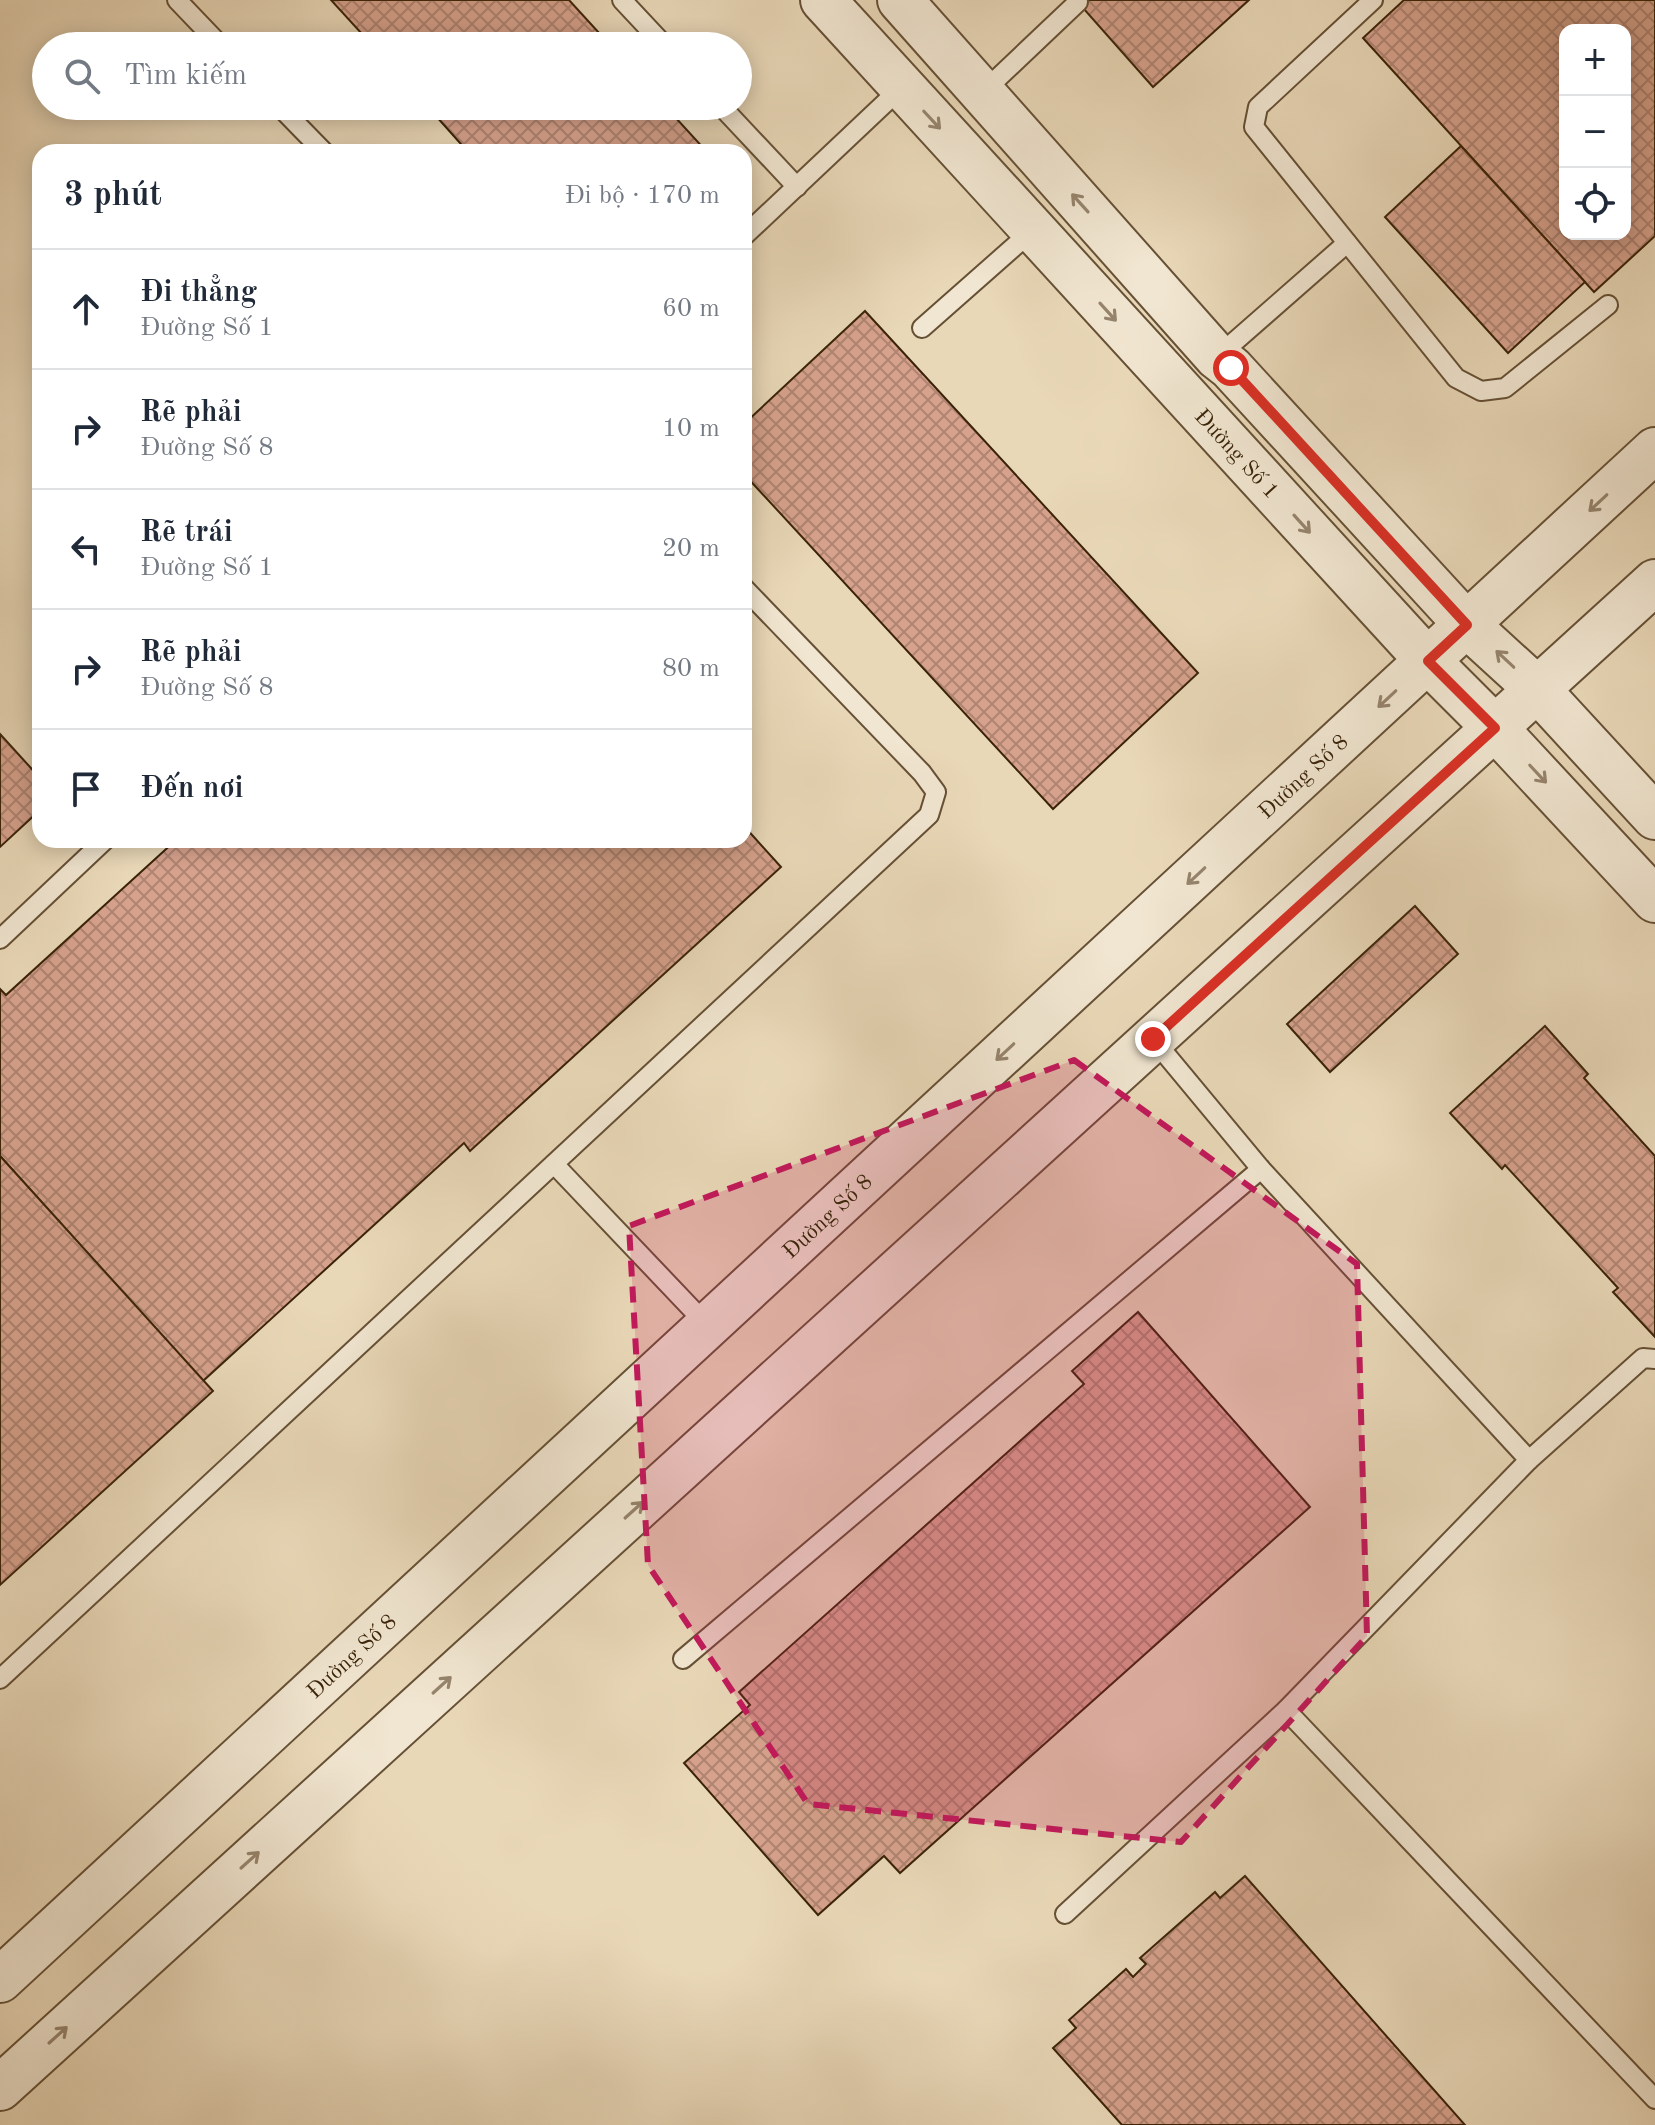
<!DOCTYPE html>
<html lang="vi">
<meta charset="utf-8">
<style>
:root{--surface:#fff;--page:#f6f6f7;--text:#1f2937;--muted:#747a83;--line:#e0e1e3}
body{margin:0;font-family:"Old Standard TT",serif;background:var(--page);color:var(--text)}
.controls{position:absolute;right:24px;top:24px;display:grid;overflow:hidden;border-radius:16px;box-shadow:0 4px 20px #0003}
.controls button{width:72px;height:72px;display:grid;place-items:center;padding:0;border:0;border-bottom:2px solid var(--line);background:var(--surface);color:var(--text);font:40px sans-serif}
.stop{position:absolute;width:24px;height:24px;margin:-18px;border:6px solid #d93025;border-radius:50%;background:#fff}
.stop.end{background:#d93025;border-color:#fff;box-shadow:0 2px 8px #0008}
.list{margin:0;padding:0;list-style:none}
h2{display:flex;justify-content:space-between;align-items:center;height:104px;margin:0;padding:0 32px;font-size:34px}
h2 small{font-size:26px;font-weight:400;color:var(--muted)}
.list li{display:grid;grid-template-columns:52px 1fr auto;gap:24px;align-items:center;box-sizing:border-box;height:120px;padding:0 32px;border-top:2px solid var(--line)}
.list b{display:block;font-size:30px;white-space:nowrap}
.list p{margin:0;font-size:26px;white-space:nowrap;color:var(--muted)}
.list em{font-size:26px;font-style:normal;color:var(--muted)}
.icon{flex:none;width:44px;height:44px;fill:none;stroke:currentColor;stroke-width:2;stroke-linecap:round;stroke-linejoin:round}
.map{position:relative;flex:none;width:1655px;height:2125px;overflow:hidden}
.search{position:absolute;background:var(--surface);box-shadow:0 4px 20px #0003;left:32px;top:32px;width:720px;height:88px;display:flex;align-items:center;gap:20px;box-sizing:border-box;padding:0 28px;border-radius:44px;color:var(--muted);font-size:30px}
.panel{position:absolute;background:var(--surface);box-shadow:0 4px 20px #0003;left:32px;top:144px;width:720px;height:704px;border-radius:24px}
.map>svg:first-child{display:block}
.building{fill:url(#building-cross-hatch);stroke:#3a2309;stroke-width:2;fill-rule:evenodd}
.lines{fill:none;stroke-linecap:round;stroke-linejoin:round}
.service-casing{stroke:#665035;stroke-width:22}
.tertiary-casing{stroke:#665035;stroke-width:48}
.service{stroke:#f1e6d1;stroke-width:18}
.tertiary{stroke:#f1e6d1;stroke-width:44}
.oneway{stroke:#96846d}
.route{stroke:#d93025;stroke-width:10}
.marked{fill:#c2185b;fill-opacity:0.2;stroke:#c2185b;stroke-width:6;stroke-dasharray:16 10;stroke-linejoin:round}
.labels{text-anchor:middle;stroke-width:7;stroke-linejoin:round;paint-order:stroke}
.street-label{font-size:22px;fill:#3a2309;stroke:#f1e6d1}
</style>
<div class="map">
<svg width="1655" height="2125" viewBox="0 0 1655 2125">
<defs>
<pattern id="building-cross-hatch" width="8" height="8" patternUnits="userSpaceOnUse" patternTransform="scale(2)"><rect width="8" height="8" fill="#d7a28d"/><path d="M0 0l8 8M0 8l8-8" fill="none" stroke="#af8471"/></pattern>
</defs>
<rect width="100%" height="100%" fill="#e9d8b8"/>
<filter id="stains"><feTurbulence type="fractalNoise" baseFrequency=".0025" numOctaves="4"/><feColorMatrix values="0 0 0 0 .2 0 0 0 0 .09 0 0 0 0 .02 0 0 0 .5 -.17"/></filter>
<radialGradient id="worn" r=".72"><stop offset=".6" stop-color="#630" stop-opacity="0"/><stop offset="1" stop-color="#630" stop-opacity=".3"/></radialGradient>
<g class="building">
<polygon points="331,0 569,0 611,46 373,46"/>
<polygon points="1076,0 1249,0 1153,87"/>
<path d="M1404 0H1655V236L1594 292 1363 38ZM1565 30H1625V234H1565Z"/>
<polygon points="427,106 665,106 707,152 468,152"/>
<polygon points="1461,146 1585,282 1508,353 1385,217"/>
<polygon points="865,311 1198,673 1053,809 744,474 744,424"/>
<polygon points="0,734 40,778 40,810 0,847"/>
<polygon points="744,826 781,867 470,1151 464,1143 203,1381 0,1156 0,989 6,995 176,840 744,840"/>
<polygon points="1415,906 1458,954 1330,1072 1287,1024"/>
<polygon points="1545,1026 1588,1074 1584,1078 1655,1156 1655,1337 1613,1292 1618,1288 1505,1165 1502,1169 1450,1113"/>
<polygon points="0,1156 213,1391 0,1585"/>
<polygon points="1138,1312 1310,1507 900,1873 884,1856 818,1915 684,1763 750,1705 739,1692 1084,1384 1072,1371"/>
<polygon points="1245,1876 1465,2125 1122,2125 1053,2048 1076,2028 1069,2020 1126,1969 1133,1977 1146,1964 1140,1958 1215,1892 1220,1898"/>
</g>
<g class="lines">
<g class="service-casing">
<g id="service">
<polyline points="177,0 221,46"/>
<polyline points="622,0 665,46"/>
<polyline points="1373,0 1258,107 1254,127 1456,378 1481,391 1505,388 1608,305"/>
<polyline points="982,93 1078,2"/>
<polyline points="279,106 324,152"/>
<polyline points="721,106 797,187"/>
<polyline points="744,236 902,87"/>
<polyline points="922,328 1033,230"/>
<polyline points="1217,357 1347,243"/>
<polyline points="0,939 105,840"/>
<polyline points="554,1164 708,1326"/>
<polyline points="1529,1460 1643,1358 1655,1359"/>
<polyline points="683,1659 1261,1169"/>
<polyline points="0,1679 929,815 936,792 922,773 744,588"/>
<polyline points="1286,1710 1655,2099"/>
<polyline points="1065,1914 1286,1710 1529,1460 1261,1169 1153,1039"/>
</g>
</g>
<g class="tertiary-casing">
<g id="tertiary">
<path id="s1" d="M823 0 1428 661 1495 728 1655 900"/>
<polyline points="900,0 1217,357 1231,368 1467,625 1537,689 1655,817"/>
<path id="s2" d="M0 1980 1655 450"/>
<polyline points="0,2088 1655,582"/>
</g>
</g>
<use href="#service" class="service"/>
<use href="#tertiary" class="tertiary"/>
</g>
<defs><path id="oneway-shaft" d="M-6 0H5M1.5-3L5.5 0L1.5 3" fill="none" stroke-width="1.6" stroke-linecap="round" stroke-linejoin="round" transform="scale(2)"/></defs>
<g class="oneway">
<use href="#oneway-shaft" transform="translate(932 120) rotate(47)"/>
<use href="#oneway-shaft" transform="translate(1080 203) rotate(-132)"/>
<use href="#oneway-shaft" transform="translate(1108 312) rotate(48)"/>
<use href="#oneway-shaft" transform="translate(1598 503) rotate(137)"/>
<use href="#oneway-shaft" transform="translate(1302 524) rotate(48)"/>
<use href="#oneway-shaft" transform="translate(1505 659) rotate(-137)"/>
<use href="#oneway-shaft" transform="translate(1387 699) rotate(137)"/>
<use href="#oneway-shaft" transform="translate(1538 774) rotate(47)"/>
<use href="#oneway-shaft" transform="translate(1196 876) rotate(137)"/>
<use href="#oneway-shaft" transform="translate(1005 1052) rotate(137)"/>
<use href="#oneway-shaft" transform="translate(634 1510) rotate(-42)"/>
<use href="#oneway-shaft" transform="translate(442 1685) rotate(-42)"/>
<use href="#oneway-shaft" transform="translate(250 1860) rotate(-42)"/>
<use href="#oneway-shaft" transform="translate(58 2035) rotate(-42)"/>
</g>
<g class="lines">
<polyline class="route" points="1153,1039 1495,728 1428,661 1467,625 1231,368"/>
</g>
<path class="marked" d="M1074 1060 1357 1264 1367 1636 1181 1842 808 1804 648 1565 629 1226Z"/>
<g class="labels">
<g class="street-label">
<text dy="8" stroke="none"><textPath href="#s1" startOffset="614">Đường Số 1</textPath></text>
<text dy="8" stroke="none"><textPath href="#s2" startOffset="1774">Đường Số 8</textPath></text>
<text dy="8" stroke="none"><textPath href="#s2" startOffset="1126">Đường Số 8</textPath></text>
<text dy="8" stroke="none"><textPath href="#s2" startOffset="478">Đường Số 8</textPath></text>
</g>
</g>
<rect width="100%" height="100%" filter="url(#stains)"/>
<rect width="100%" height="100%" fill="url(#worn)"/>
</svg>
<div class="controls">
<button>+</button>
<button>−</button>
<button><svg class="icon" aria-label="locate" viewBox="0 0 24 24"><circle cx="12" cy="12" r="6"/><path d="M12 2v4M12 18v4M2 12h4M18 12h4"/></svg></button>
</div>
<div class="stop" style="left:1231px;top:368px"></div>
<div class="stop end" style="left:1153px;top:1039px"></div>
<div class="search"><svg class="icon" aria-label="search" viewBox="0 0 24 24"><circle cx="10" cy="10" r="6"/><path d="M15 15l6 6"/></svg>Tìm kiếm</div>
<section class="panel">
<h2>3 phút<small>Đi bộ · 170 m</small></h2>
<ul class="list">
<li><svg class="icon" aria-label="ahead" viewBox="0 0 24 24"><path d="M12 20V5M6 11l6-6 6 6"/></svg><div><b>Đi thẳng</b><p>Đường Số 1</p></div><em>60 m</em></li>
<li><svg class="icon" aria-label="right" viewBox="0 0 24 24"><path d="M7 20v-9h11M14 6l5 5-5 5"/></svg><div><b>Rẽ phải</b><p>Đường Số 8</p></div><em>10 m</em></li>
<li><svg class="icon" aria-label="left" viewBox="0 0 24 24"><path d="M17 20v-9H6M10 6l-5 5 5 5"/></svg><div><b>Rẽ trái</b><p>Đường Số 1</p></div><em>20 m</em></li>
<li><svg class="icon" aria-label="right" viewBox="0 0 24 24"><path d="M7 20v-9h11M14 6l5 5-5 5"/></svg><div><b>Rẽ phải</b><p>Đường Số 8</p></div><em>80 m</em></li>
<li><svg class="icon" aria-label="arrive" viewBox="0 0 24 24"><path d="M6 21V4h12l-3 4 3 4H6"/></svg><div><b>Đến nơi</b></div></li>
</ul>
</section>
</div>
